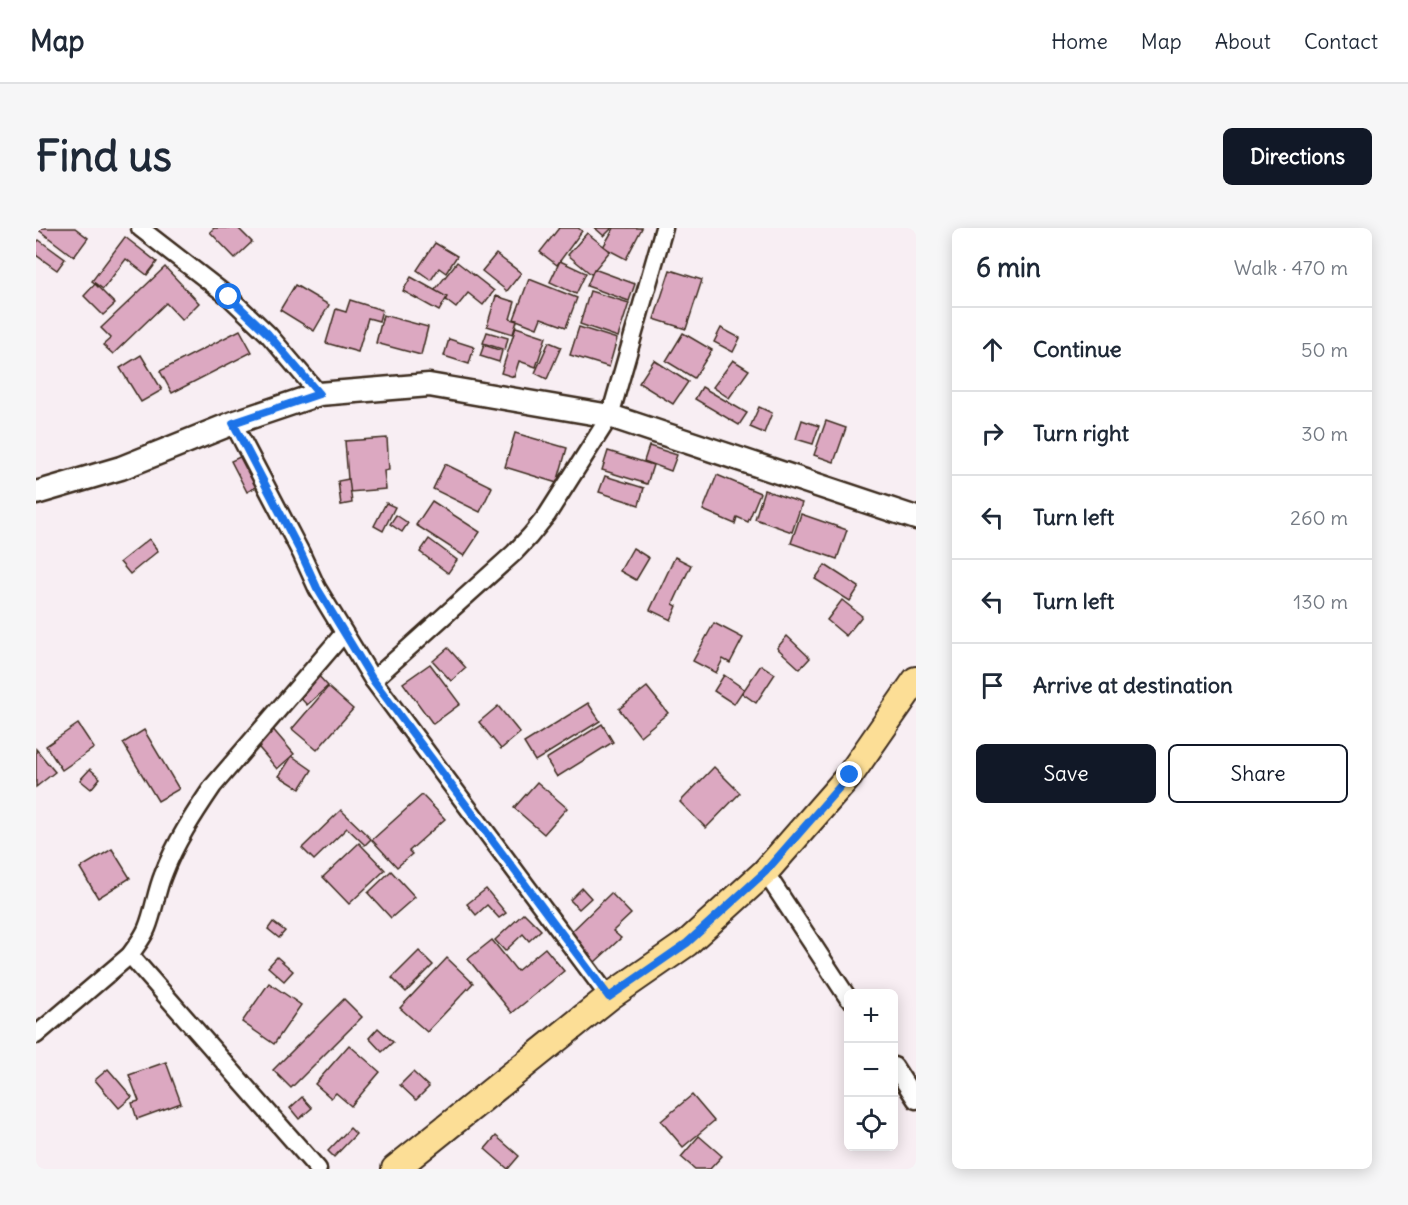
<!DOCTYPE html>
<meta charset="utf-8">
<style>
:root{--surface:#fff;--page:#f6f6f7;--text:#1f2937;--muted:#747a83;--line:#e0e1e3;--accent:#111827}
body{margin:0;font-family:Delius,sans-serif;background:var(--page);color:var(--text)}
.controls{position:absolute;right:18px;bottom:18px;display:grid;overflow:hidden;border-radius:9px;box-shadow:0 3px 15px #0003}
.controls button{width:54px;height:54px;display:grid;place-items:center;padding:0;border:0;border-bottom:2px solid var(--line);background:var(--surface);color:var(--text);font:30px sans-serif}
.stop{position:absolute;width:18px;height:18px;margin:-14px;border:4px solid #1a73e8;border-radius:50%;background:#fff}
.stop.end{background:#1a73e8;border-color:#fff;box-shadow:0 2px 6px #0008}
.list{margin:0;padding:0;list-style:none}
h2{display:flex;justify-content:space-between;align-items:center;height:78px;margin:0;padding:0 24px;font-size:26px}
h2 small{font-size:20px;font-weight:400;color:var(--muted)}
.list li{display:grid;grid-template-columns:39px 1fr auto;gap:18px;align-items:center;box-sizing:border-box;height:84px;padding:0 24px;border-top:2px solid var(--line)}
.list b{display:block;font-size:22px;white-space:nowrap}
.list em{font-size:20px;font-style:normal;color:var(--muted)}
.actions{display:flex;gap:12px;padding:18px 24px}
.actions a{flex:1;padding:14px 0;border:2px solid var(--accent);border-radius:9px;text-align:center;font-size:21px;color:var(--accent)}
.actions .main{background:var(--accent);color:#fff}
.icon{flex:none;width:33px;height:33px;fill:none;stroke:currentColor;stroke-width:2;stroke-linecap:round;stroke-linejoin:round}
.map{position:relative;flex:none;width:880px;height:941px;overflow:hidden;border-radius:9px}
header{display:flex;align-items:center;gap:36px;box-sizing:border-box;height:84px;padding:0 30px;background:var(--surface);border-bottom:2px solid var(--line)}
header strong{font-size:28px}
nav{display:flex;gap:33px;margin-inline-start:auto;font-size:21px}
.intro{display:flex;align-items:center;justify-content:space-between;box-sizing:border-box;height:144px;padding:0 36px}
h1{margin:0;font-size:42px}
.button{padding:15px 27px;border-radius:9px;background:var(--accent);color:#fff;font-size:21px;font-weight:700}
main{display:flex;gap:36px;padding:0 36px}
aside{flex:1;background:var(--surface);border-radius:9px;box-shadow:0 3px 15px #0003}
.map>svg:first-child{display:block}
.building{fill:#dca8c1;stroke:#3b2a1e;stroke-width:1.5}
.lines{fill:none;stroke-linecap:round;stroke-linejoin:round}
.street-casing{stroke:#3b2a1e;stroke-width:21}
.secondary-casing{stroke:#3b2a1e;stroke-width:27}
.primary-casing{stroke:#3b2a1e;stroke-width:30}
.street{stroke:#fff;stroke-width:16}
.secondary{stroke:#fff;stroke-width:22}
.primary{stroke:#fcde96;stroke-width:26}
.route{stroke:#1a73e8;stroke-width:8}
</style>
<header>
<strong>Map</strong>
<nav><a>Home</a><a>Map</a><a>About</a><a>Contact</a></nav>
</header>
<div class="intro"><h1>Find us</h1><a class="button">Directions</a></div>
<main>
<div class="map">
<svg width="880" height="941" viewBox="0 0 880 941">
<rect width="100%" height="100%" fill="#f8eef3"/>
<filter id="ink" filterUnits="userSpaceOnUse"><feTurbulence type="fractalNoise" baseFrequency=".0167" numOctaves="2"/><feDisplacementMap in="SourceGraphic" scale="12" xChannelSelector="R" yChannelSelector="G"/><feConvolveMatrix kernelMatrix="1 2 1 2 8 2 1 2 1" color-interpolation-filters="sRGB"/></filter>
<g filter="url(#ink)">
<g class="building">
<polygon points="0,0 39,0 52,10 38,29"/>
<polygon points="178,0 202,0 216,14 199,30 174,4"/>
<polygon points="523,0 542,0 546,3 521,37 504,24"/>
<polygon points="559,0 576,0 568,8"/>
<polygon points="578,0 606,0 590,31 567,19"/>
<polygon points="551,5 574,23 555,46 532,27"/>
<polygon points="89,9 121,34 111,47 90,31 67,61 56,53"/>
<polygon points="3,12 29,31 21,42 0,27 0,15"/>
<polygon points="399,15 421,28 410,45 403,40 395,52 381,42"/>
<polygon points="460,26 485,45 471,63 446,43"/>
<polygon points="524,33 550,45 540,66 514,54"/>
<polygon points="421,34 458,63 447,77 432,65 420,80 398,63"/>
<polygon points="129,39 163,75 146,92 130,75 77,126 67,117 75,110 65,100"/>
<polygon points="558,41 599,56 593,73 551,58"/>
<polygon points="634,42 666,52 650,101 618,91"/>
<polygon points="375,49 411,69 403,83 367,63"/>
<polygon points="493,51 541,70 530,99 505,90 501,100 478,91"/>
<polygon points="59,56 79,76 67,87 48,68"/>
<polygon points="259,57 293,77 278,103 244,82"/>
<polygon points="554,63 593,75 582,109 544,96"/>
<polygon points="460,68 479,74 474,91 481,93 477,106 451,98"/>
<polygon points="314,72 346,82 343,93 332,90 322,124 290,115 300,81 310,84"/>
<polygon points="347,87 392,99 385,127 340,115"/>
<polygon points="480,99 510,109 500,139 483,133 478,149 465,145"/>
<polygon points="543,99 581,111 573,139 534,127"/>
<polygon points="685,100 704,110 697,124 678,114"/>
<polygon points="204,102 216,124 136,165 124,143"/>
<polygon points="451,104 472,110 469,122 447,115"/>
<polygon points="647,105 676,122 658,150 630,133"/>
<polygon points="413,111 438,119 433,136 408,128"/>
<polygon points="513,114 525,119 511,151 499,145"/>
<polygon points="448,117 466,123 463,134 444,128"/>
<polygon points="105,127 126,162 105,174 84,140"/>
<polygon points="618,132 652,154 637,176 603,155"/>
<polygon points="697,132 713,142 693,170 677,159"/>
<polygon points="666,159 711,185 703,197 659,171"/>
<polygon points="723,179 736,185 728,205 714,199"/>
<polygon points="766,192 783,198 777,216 760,211"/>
<polygon points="790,193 810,200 798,234 778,227"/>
<polygon points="479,205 531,220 521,255 469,239"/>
<polygon points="351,210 353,242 348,243 350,261 313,264 309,213"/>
<polygon points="613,218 641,227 635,243 608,233"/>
<polygon points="572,223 617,237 611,256 566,242"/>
<polygon points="208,227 224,257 211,264 195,233"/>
<polygon points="409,236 456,259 444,284 397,261"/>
<polygon points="681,247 724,265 712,294 701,289 699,296 667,282"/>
<polygon points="569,248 608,260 603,277 563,264"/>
<polygon points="313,251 316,275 305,277 302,253"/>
<polygon points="728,262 766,275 756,304 719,291"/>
<polygon points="396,273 444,304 428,328 380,297"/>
<polygon points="350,275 359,279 347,303 338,298"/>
<polygon points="765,286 811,302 801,331 755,315"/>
<polygon points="360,287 372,295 366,304 354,296"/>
<polygon points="113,311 122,323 94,346 84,334"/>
<polygon points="393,311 421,332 412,345 384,324"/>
<polygon points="597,320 613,330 600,352 584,343"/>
<polygon points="639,329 655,337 637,376 641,378 635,392 614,382"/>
<polygon points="789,337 823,359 814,373 779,351"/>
<polygon points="806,372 826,388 810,408 791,392"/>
<polygon points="678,395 707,410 694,435 687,431 680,445 657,433"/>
<polygon points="751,408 774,430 764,441 741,420"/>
<polygon points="412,420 430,440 415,453 397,433"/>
<polygon points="394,436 424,476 397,496 367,455"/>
<polygon points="725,437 739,446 720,475 706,465"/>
<polygon points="278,443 292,458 271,477 257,462"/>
<polygon points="688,447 708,461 698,476 678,463"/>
<polygon points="292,459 317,481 281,522 256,501"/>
<polygon points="611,459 632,485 604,508 583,481"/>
<polygon points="552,475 564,493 499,533 488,515"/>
<polygon points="462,478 484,505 465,521 443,494"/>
<polygon points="42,496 58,520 26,542 10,518"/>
<polygon points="566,496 577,514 521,549 510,531"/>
<polygon points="235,499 258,526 241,541 218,514"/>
<polygon points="108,502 143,561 122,573 87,515"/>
<polygon points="0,521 19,544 0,559"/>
<polygon points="256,528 276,542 264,561 243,548"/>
<polygon points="678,539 704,565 670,600 644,574"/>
<polygon points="54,541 64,550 55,561 44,552"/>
<polygon points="501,554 531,580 508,606 478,580"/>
<polygon points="386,567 409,591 373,623 376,626 361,639 336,612"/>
<polygon points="305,582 335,611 329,617 311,600 278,632 266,620"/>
<polygon points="323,615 349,642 313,676 287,649"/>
<polygon points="76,621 94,650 62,670 44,640"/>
<polygon points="355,643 379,669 355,690 332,665"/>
<polygon points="546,660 555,670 543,681 534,672"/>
<polygon points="450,661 470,685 463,690 451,677 440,687 431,676"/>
<polygon points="575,665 595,686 577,703 585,710 559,734 532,707"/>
<polygon points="488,685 505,702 493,713 487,706 469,723 459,712"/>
<polygon points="237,694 249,703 243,710 232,701"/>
<polygon points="456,712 481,743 509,720 528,743 476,785 432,731"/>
<polygon points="383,723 397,737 370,764 356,750"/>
<polygon points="241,729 257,743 248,753 232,739"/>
<polygon points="411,730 437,755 391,804 364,780"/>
<polygon points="233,755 265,777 238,816 206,794"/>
<polygon points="308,771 326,789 255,860 237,842"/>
<polygon points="342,800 357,814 346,824 333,810"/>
<polygon points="313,817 344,844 315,878 300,865 295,870 279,856"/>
<polygon points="130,834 145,875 101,891 96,875 103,873 93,847"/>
<polygon points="72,841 96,869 83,880 59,852"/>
<polygon points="377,844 393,859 380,872 364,857"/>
<polygon points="656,867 678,893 647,919 625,893"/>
<polygon points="266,869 276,880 263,891 254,880"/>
<polygon points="314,900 320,906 298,929 292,923"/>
<polygon points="460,908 483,928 472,941 449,921"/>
<polygon points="663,908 686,928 674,941 659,941 645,929"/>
</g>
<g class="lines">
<g class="street-casing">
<g id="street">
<polyline points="104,0 193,69 232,106 283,166"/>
<polyline points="197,195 265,325 281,360 337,452 573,769"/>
<polyline points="337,452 478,325 494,308 511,287 574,188 628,0"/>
<polyline points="729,644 812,770"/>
<polyline points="94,727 282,941"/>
<path d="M0 807 94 727C100 718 107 710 111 700 118 683 120 664 127 647 139 615 158 586 177 558L308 405"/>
<polyline points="858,838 880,872"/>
</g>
</g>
<g class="secondary-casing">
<polyline id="secondary" points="0,265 85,240 197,195 283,166 393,157 574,188 880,290"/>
</g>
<g class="primary-casing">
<polyline id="primary" points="359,941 573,769 651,715 729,644 814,547 880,452"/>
</g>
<use href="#street" class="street"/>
<use href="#secondary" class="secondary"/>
<use href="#primary" class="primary"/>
</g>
</g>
<g class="lines" filter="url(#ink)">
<polyline class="route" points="193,69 232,106 283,166 197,195 265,325 281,360 337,452 573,769 651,715 729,644 814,547"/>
</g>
</svg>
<div class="controls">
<button>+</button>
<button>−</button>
<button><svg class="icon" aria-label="locate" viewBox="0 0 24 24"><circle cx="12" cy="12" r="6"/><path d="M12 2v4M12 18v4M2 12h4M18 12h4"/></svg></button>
</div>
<div class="stop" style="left:193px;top:69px"></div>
<div class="stop end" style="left:814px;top:547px"></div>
</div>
<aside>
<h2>6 min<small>Walk · 470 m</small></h2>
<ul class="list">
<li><svg class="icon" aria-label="ahead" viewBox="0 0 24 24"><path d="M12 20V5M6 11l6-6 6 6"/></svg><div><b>Continue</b></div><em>50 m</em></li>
<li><svg class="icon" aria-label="right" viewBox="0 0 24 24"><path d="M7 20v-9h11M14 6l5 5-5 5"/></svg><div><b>Turn right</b></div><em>30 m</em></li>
<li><svg class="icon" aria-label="left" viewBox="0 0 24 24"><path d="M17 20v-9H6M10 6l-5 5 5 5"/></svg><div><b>Turn left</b></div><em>260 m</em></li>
<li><svg class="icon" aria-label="left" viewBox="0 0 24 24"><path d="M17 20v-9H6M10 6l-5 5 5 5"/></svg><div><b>Turn left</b></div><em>130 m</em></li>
<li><svg class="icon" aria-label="arrive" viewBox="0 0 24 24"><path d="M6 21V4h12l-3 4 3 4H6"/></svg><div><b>Arrive at destination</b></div></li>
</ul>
<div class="actions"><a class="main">Save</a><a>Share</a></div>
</aside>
</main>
